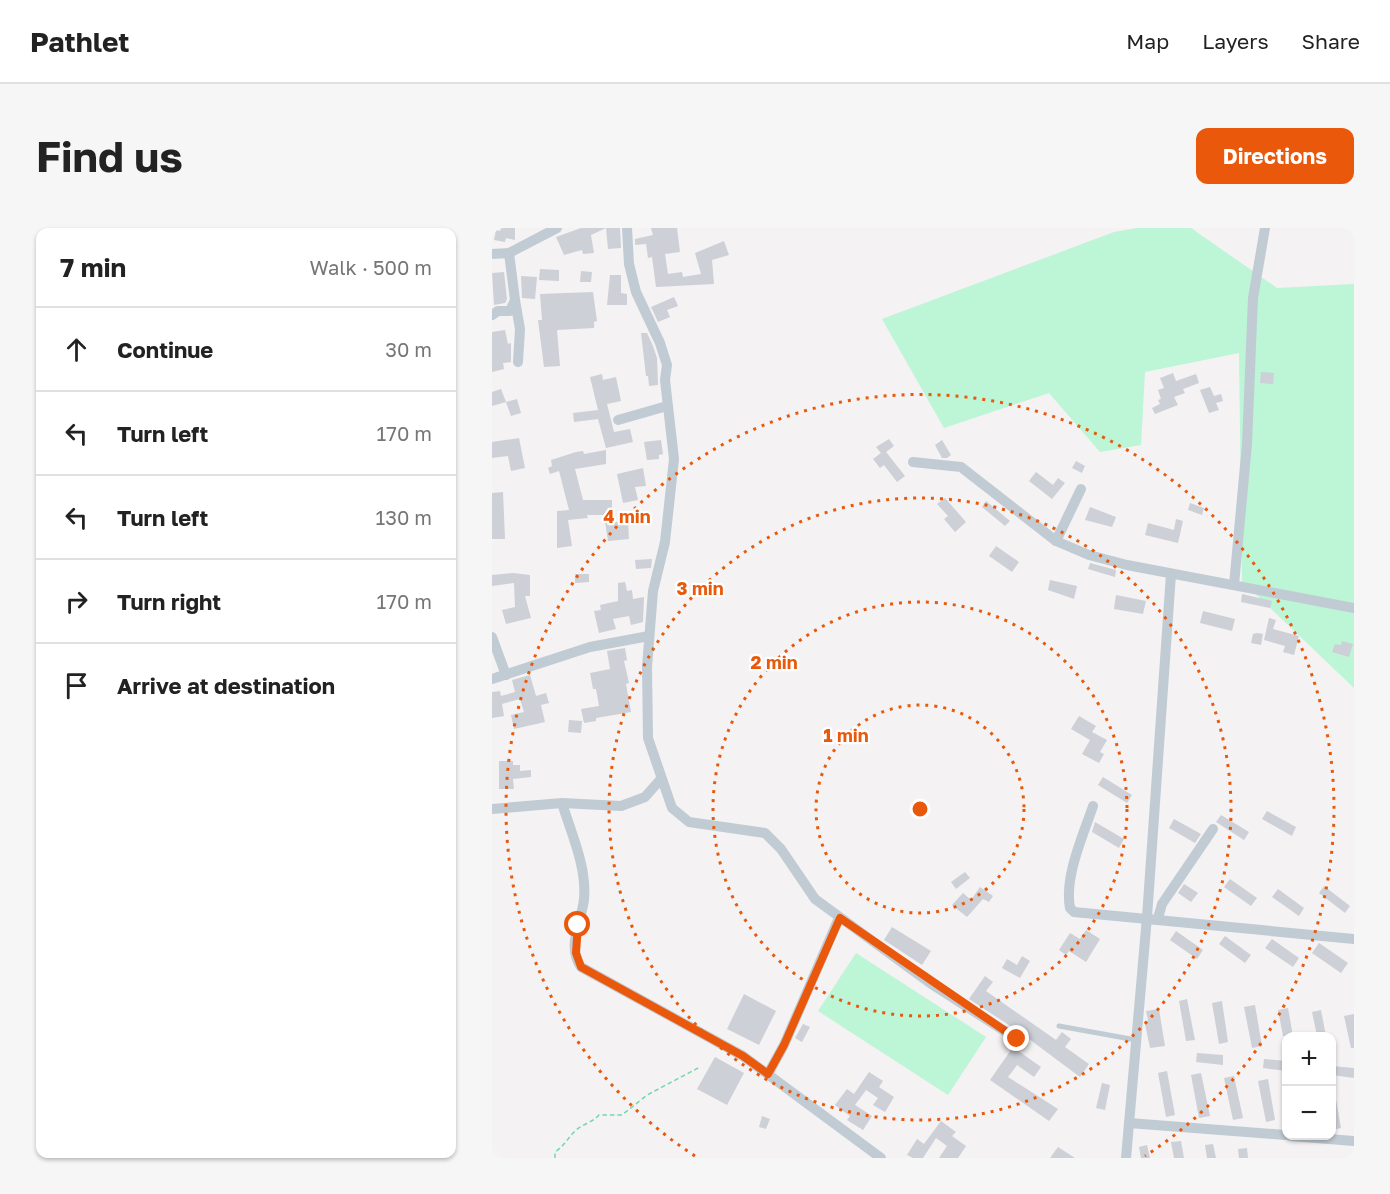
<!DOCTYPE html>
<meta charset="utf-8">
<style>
:root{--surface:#fff;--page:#f6f6f6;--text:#222;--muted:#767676;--line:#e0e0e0;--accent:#ea580c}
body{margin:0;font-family:"Golos Text",sans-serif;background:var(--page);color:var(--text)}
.controls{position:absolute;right:18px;bottom:18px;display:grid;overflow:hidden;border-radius:12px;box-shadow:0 2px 4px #0004}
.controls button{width:54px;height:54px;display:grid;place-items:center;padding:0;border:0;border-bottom:2px solid var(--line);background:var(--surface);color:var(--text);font:30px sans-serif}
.stop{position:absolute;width:18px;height:18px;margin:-14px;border:4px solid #ea580c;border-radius:50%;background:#fff}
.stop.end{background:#ea580c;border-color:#fff;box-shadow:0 2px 6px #0008}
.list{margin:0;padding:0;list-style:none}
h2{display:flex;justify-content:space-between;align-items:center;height:78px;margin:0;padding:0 24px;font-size:26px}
h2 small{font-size:20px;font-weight:400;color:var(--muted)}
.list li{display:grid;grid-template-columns:39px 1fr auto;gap:18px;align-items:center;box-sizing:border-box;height:84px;padding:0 24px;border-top:2px solid var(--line)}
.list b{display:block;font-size:22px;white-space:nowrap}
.list em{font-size:20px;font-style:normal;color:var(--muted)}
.icon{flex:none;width:33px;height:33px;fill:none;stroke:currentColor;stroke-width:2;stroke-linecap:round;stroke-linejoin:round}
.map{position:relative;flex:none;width:862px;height:930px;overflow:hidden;border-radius:12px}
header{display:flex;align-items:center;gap:36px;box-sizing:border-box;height:84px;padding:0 30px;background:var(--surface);border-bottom:2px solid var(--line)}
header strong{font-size:28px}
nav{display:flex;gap:33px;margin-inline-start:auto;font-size:21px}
.intro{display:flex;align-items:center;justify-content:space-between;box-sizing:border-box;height:144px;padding:0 36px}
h1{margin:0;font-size:42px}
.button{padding:15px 27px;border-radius:12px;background:var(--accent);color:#fff;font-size:21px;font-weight:700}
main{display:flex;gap:36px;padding:0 36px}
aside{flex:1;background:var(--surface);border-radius:12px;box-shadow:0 2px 4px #0004}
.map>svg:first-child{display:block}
.green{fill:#bdf5d7}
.building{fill:#cdd0d7}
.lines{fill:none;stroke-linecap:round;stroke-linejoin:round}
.path{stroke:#71d7ad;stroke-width:1.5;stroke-dasharray:4.5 3;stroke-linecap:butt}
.lane{stroke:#c1cbd4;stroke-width:5}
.street{stroke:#c1cbd4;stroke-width:10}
.route{stroke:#ea580c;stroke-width:8}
.ring{fill:none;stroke:#e8590c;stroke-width:3;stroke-dasharray:3 6}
.centre{fill:#e8590c;stroke:#fff;stroke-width:3}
.ring-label{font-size:18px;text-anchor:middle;font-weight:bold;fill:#e8590c;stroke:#fff;stroke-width:4.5;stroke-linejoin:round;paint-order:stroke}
</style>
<header>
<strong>Pathlet</strong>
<nav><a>Map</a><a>Layers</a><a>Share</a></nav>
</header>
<div class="intro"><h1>Find us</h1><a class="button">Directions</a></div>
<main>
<aside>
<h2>7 min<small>Walk · 500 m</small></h2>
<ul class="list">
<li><svg class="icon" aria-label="ahead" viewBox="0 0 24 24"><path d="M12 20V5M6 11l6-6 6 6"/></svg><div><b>Continue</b></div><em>30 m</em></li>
<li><svg class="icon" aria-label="left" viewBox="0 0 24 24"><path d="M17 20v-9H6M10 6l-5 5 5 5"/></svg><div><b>Turn left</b></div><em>170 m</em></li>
<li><svg class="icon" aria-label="left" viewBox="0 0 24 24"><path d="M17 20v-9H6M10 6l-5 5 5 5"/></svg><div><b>Turn left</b></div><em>130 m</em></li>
<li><svg class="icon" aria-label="right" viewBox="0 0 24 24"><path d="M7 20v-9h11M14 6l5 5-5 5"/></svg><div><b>Turn right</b></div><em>170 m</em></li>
<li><svg class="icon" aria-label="arrive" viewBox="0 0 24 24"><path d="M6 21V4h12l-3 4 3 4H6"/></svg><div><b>Arrive at destination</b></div></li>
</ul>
</aside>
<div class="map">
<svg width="862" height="930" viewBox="0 0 862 930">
<rect width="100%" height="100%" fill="#f4f2f2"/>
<g class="green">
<polygon points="645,0 699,0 785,60 862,56 862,460 750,353 747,125 653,144 649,217 608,224 557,165 452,200 390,91 622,4"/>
<polygon points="364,725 494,809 456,867 326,783"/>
</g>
<g class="building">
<polygon points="9,0 23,0 23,12 14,10 13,14 2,12 4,2 8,3"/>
<polygon points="89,0 128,0 129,20 116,21 114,0 99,7 102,25 91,26 90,22 72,27 64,9"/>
<polygon points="159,0 185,0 188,24 173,26 176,46 190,44 191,49 209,46 203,25 232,13 237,27 220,32 222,56 164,59 160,29 156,30 154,16 143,17 143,11 161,7"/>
<polygon points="48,41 67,42 67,53 47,52"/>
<polygon points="89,43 100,44 99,54 88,54"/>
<polygon points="12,44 15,71 13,75 2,77 0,45"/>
<polygon points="118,47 129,47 129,65 135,66 135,77 115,77"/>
<polygon points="29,48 45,49 43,71 30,70"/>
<polygon points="101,64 105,93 102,94 102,100 65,102 68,138 52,139 46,92 50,92 48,66"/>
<polygon points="182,69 186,78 175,82 178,89 166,94 159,79"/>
<polygon points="13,102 16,116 19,115 19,134 11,135 12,141 0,144 0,104"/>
<polygon points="149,105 155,105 161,118 165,130 166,157 157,158 156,148 154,148"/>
<polygon points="769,144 782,145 781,156 768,155"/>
<polygon points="681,145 684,153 704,146 707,155 691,161 693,165 682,169 686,177 663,186 660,180 668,176 666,172 669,171 666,162 672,160 668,150"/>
<polygon points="110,146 111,152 124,149 129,173 115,176 122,204 138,201 141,214 114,220 106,191 82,194 81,185 106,182 98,149"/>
<polygon points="718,159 722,168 729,166 731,173 724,175 727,182 717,185 708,162"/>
<polygon points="9,161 14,174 0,178 0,164"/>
<polygon points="25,171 29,185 19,188 14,174"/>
<polygon points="27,210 33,240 19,243 16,228 0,230 0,214"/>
<polygon points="397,211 402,218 394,224 413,248 405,254 392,237 388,240 381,231 389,225 384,219"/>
<polygon points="169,212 171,226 167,227 167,231 155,232 152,214"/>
<polygon points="450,212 459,227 455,230 450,230 443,217"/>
<polygon points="114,222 114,236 83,241 91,272 120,272 120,294 136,293 137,311 116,313 112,287 95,287 96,290 76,292 80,318 65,320 65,283 77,282 67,243 58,246 56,240 60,238 59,232 84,224 91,223 92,226"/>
<polygon points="584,233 593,238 590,245 580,240"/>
<polygon points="151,240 154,258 143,259 146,272 131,275 125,246"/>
<polygon points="544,244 561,257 566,250 573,255 560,271 537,253"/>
<polygon points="11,264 13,311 0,311 0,265"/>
<polygon points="453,270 474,294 463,304 452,291 456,288 445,276"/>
<polygon points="494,273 518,293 513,298 490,279"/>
<polygon points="698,275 712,280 710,287 696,282"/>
<polygon points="598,279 624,289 620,299 593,292"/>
<polygon points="684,291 691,293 686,315 653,307 656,295 682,302"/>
<polygon points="504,318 527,334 520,344 497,328"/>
<polygon points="160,331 159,340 144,341 143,332"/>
<polygon points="598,335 624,342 623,349 596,341"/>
<polygon points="21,345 38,347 38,368 33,368 39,390 14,396 10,382 23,379 22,355 0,358 0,347"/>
<polygon points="83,346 97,346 97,354 83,355"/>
<polygon points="558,352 585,358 582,371 556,362"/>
<polygon points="133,354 135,363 140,362 141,371 152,369 151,394 139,397 137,388 121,391 124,401 107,405 102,383 109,382 108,377 126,373 126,355"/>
<polygon points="750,366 780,373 778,380 749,374"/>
<polygon points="624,367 654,373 651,386 622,381"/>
<polygon points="711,383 743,391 740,403 708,395"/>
<polygon points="777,390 784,392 781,401 807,408 802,427 791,424 793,418 772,412"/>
<polygon points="765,405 771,406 769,417 759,415 761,406"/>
<polygon points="850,413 861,416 857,429 840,424 843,416 849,417"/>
<polygon points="133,420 135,432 132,433 137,455 134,456 139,484 104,490 104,493 92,495 89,481 107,478 104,461 101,461 98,445 118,441 115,423"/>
<polygon points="38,447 44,468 54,465 57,475 49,477 53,494 22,501 19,487 32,484 28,471 10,476 12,488 0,490 0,464 8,463 9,468 23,464 20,452"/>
<polygon points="587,488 604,498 600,504 615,512 608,524 612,526 607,535 590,526 598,512 579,501"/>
<polygon points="77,492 90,493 89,505 76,504"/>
<polygon points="7,533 21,533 21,537 28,537 28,543 39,542 39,549 21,551 22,561 7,561"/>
<polygon points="611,549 640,567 635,575 606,557"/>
<polygon points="775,583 804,599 800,608 770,591"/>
<polygon points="729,587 757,604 752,612 724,594"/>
<polygon points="682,591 709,606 703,615 677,600"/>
<polygon points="603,594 632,611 627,620 600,604"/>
<polygon points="473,644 478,650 464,661 459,654"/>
<polygon points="738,651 765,670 759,678 732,659"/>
<polygon points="692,656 706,665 699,674 686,665"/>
<polygon points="832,658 858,678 853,685 827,665"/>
<polygon points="488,659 501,668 497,674 491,671 475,689 460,677 471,665 479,672"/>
<polygon points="786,661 812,680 807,688 780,669"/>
<polygon points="400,699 439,723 430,737 392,712"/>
<polygon points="594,702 608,711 594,734 577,723 574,727 567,722 578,705 588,711"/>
<polygon points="684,703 711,722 705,731 678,712"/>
<polygon points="733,708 759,727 753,735 727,716"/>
<polygon points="780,711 807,730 801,739 773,720"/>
<polygon points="827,715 856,735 849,745 820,725"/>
<polygon points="530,728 538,733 528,750 510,740 515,731 525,737"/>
<polygon points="493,748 501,754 494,763 564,812 570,804 579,811 573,819 597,836 588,849 529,805 477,771"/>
<polygon points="252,766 284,783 267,817 235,801"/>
<polygon points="695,771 703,812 694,813 687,773"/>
<polygon points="730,773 736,814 727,816 720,775"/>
<polygon points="763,777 770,818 760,820 752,779"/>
<polygon points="796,780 801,808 791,808 786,782"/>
<polygon points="667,781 673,818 658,820 653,796 656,792 654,783"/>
<polygon points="829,782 834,808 825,808 820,784"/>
<polygon points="862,786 862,820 859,820 852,788"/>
<polygon points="311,796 318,799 310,814 303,810"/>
<polygon points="521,819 549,839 542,849 525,837 516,849 566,881 557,893 498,852"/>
<polygon points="705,825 731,827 731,837 704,834"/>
<polygon points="223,829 252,845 235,877 205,861"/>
<polygon points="772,831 795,833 795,843 771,840"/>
<polygon points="840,838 862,840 862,850 840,847"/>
<polygon points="675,843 683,887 674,889 666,845"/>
<polygon points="377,844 391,853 387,859 402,869 393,884 381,877 386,870 374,862 363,877 380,888 371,902 355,892 358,888 343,877 355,861 362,866"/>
<polygon points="709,845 718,888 707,890 699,847"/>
<polygon points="742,848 751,890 741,892 732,850"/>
<polygon points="776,851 783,892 774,894 766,853"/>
<polygon points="610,855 618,857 613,882 604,880"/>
<polygon points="840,866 843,866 849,900 840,902"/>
<polygon points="270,888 278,891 274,901 267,899"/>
<polygon points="449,893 464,904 460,908 474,918 466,930 447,930 455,918 444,910 431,930 421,930 415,927 425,911 432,916"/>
<polygon points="689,913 692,930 682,930 679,914"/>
<polygon points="721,916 724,930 715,930 713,917"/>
<polygon points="655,917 658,930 649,930 647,919"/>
<polygon points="566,919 583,930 558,930"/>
<polygon points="755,920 756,930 747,930 746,921"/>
</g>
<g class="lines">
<path class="path" d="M63 930V924C73 917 76 910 83 903 90 896 100 895 107 887H130L155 867 208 839"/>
<polyline class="lane" points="567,798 644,812"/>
<g class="street">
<polyline points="135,0 137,36 144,64 168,115 175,137 173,152 182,231 173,314 161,363 155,439 156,510 180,580 197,594 273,605 289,621 323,671 438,755 525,811"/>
<polyline points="0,26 17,25 65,0"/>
<polyline points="23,72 28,101 26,134"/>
<polyline points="0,87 6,83 18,83 23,72 17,25"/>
<polyline points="126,192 175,178"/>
<polyline points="421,234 469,239 564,313 597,327 635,337 862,380"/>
<polyline points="564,313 589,261"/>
<polyline points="742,357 755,216 761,70 773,0"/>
<polyline points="0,409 14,447"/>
<polyline points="0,451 98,419 157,408"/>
<path d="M70 575C79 605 95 639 92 671 90 693 74 718 89 739L251 828 389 930"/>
<path d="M601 578C591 608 572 649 578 680L582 684 862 711"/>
<polyline points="0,581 70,575 129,578 153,569 168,552"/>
<polyline points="666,690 670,676 721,601"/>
<polyline points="276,846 292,817 347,690"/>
<polyline points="637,895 794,907"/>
<polyline points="798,908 862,913"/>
<polyline points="634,930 655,689 679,346"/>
</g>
</g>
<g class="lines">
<polyline class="route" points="86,697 84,725 89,739 251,828 276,846 292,817 348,690 525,811"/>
</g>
<g class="ring">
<circle cx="428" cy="581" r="104"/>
<circle cx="428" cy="581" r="207"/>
<circle cx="428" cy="581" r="311"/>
<path d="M203 928A414 414 0 1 1 653 928"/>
</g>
<circle cx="428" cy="581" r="9" class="centre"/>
<g class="ring-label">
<text x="135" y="295">4 min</text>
<text x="208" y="367">3 min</text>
<text x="282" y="441">2 min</text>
<text x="354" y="514">1 min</text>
</g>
</svg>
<div class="controls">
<button>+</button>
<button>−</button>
</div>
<div class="stop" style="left:86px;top:697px"></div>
<div class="stop end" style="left:525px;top:811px"></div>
</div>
</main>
